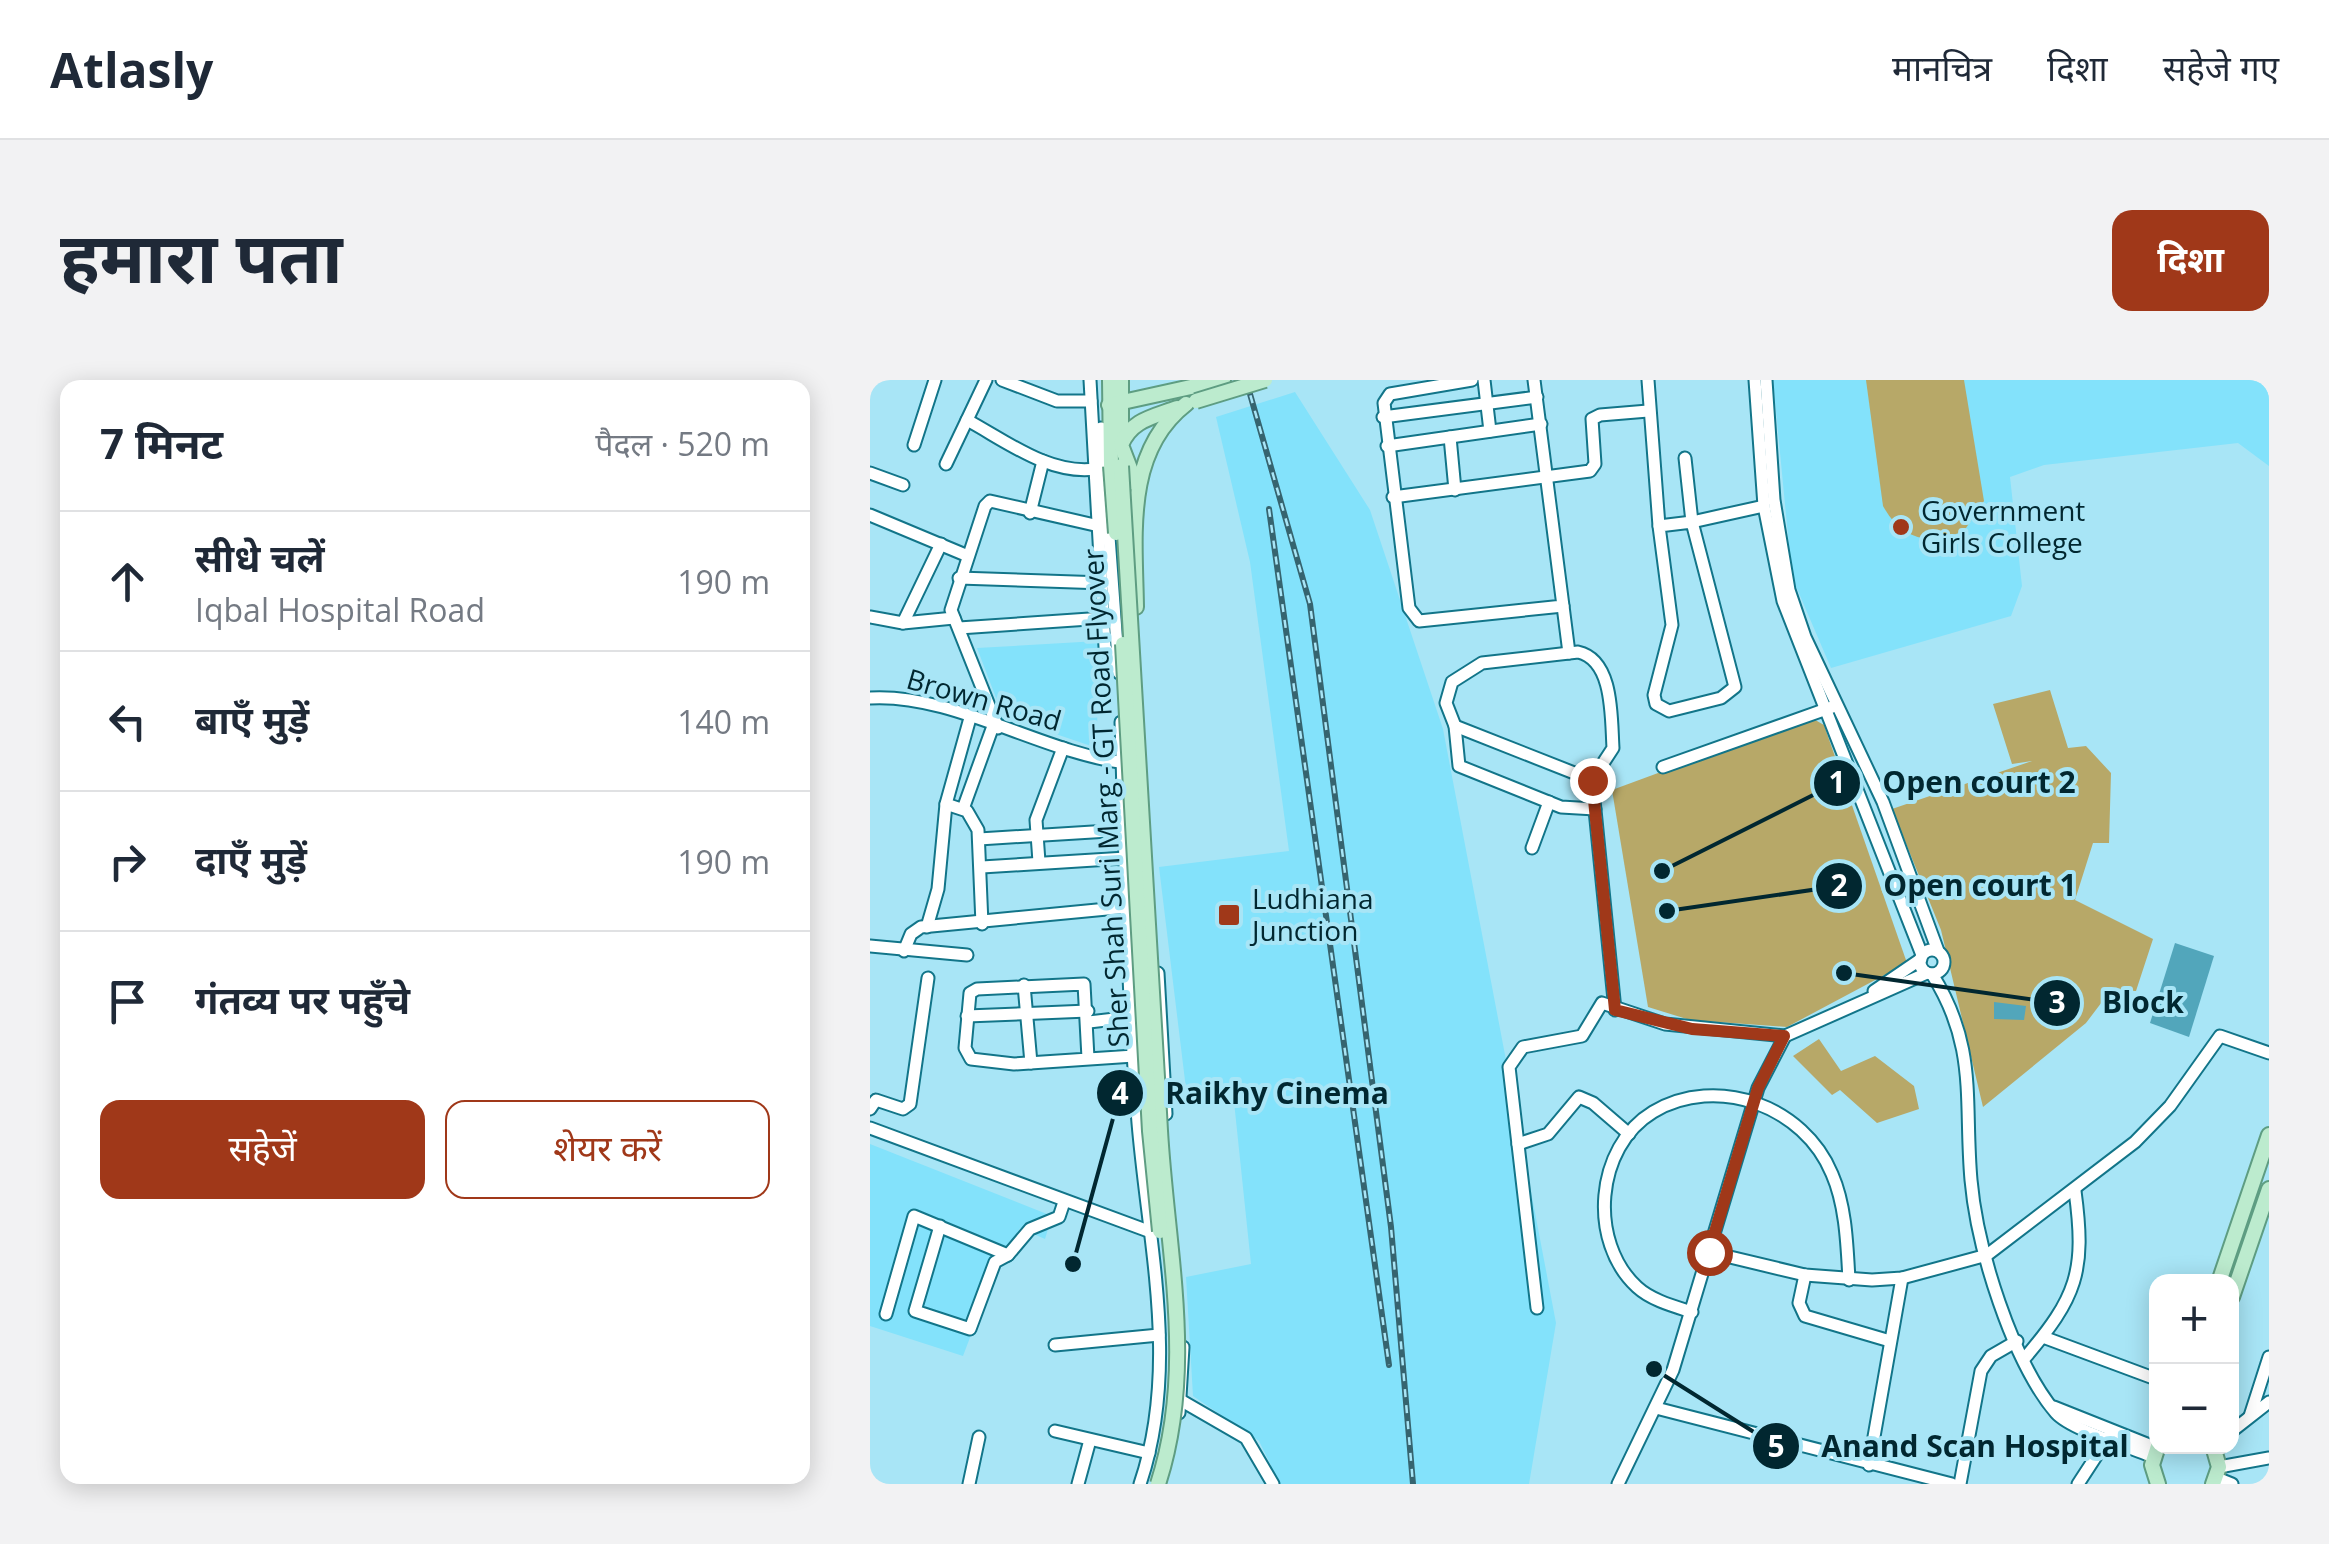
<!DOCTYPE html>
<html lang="hi">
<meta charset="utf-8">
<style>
:root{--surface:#fff;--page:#f2f2f3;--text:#1f2937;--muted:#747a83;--line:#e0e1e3;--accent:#a03819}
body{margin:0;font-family:"Open Sans","Noto Sans Devanagari",sans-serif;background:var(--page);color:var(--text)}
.controls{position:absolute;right:30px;bottom:30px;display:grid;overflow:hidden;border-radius:20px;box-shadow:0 5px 25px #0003}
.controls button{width:90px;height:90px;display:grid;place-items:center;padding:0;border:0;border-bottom:2px solid var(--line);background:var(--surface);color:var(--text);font:50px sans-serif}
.stop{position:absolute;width:30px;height:30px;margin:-22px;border:8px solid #a03819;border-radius:50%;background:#fff}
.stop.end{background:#a03819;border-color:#fff;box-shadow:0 2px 10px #0008}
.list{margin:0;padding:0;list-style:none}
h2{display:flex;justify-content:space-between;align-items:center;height:130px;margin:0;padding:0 40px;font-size:42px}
h2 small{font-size:32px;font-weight:400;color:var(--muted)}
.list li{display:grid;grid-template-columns:65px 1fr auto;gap:30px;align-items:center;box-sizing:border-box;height:140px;padding:0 40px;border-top:2px solid var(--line)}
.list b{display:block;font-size:38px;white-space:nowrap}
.list p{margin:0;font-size:32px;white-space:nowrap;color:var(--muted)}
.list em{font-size:32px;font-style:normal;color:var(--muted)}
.actions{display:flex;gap:20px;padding:30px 40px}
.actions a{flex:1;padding:22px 0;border:2px solid var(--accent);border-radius:20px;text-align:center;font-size:35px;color:var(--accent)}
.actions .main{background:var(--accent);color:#fff}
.icon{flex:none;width:55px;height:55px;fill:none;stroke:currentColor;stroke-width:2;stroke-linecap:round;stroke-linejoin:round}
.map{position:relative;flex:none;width:1399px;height:1104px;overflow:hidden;border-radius:20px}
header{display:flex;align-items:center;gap:60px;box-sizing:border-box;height:140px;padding:0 50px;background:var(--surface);border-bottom:2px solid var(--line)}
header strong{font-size:48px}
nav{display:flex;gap:55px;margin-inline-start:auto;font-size:35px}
.intro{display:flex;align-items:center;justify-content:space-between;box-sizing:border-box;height:240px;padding:0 60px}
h1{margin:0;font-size:70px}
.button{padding:25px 45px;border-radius:20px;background:var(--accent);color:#fff;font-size:35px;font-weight:700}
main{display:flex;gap:60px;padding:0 60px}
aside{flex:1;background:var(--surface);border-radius:20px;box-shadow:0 5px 25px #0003}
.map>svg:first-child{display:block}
.built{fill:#83e2fb}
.green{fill:#b7a868}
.water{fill:#52a6bb}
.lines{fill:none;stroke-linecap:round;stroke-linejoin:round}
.minor-casing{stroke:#127589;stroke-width:15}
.major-casing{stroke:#5e9d82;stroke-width:18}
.minor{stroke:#fff;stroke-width:11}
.major{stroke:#bcebce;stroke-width:14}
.rail-casing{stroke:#36646f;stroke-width:6}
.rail{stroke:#a8e5f6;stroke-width:2.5;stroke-dasharray:8;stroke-linecap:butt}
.major-bridge-casing{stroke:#5e9d82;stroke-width:18;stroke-linecap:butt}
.major-bridge{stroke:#bcebce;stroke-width:14}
.route{stroke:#a03819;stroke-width:12}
.poi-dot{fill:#a03819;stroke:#a8e5f6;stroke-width:4}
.labels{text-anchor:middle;stroke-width:8;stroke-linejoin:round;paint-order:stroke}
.poi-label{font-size:28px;fill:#012730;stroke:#a8e5f6;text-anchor:start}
.street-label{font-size:28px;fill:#012730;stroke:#a8e5f6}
.leader{fill:none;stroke:#012730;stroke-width:4}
.callout-dot{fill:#012730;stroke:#a8e5f6;stroke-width:4}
.mark-label{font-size:30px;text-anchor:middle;font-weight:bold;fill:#fff}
.callout-label{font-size:30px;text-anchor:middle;font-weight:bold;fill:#012730;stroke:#a8e5f6;stroke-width:8;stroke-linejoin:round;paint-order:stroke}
</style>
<header>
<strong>Atlasly</strong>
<nav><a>मानचित्र</a><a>दिशा</a><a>सहेजे गए</a></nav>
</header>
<div class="intro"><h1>हमारा पता</h1><a class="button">दिशा</a></div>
<main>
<aside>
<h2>7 मिनट<small>पैदल · 520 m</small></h2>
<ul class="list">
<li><svg class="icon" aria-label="ahead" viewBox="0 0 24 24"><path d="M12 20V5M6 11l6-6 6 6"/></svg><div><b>सीधे चलें</b><p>Iqbal Hospital Road</p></div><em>190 m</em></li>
<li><svg class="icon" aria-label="left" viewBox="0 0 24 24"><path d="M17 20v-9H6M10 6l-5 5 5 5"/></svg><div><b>बाएँ मुड़ें</b></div><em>140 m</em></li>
<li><svg class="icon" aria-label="right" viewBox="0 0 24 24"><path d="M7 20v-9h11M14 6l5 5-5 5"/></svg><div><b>दाएँ मुड़ें</b></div><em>190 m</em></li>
<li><svg class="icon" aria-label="arrive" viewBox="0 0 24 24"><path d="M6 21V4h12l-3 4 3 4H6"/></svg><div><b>गंतव्य पर पहुँचे</b></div></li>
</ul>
<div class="actions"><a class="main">सहेजें</a><a>शेयर करें</a></div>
</aside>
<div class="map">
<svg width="1399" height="1104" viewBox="0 0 1399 1104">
<rect width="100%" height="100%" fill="#a8e5f6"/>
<g class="built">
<polygon points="903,0 1399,0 1399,86 1368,63 1174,85 1140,97 1152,206 1141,236 961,288 922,197"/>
<polygon points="425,12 500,130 573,349 686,943 659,1104 410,1104 389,1061 323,1016 316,897 381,884 363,712 317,717 289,487 419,471 380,182 346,37"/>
<polygon points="228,261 227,368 133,336 107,268"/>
<polygon points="0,764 182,836 175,859 150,848 139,876 130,878 93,976 0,946"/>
</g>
<g class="green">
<path d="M996 0H1094L1114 121 1094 151C1059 166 1032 160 1013 126Z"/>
<polygon points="1180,310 1198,368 1216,366 1241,393 1239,463 1223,463 1205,520 1283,559 1266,611 1241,610 1216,643 1113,727 1071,550 1022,429 1162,381 1142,384 1123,324"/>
<polygon points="940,337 954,345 1037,583 917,647 820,640 778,627 742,410"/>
<polygon points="949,659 971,691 1005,676 1044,706 1049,729 1007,743 970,710 962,715 923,676"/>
</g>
<g class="water">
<polygon points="1305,563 1344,576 1319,657 1280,643"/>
<polygon points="1124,622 1156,626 1154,640 1124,639"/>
</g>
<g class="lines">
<g class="minor-casing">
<g id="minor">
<path d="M116 0 97 40C136 61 179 95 225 89"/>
<polyline points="132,0 187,21 221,21"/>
<polyline points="220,0 235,267 249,293"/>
<polyline points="602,0 520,14 514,23 539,228 549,241 693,226 664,0"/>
<polyline points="614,0 620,51"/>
<polyline points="778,0 789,146"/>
<polyline points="885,0 894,126 913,221 1052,575"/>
<polyline points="896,0 904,120 919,210 935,257 1013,422 1068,571"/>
<polyline points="513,37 667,17"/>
<polyline points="231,48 248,279"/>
<polyline points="580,57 585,110"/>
<polyline points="44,65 65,0"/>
<polyline points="517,66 671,44"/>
<polyline points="815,78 822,142 894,126"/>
<polyline points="76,84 97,40"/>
<polyline points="0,93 33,105"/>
<polyline points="523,117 720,91 725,84 722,39 730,35 778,31"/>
<polyline points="160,133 173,81"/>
<polyline points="0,135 98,176"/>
<polygon points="822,142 865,307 851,318 799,331 786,324 784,315 802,245 789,146"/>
<polyline points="89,198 234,203"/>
<polyline points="693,226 699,273"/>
<polyline points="0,237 33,243 84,238"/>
<polyline points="33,243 71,164"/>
<polyline points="89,248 234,238"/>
<path d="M0 318C83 313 172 373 256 383"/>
<polyline points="100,338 76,424 97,431 108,450 112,544"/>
<path d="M251 342C255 476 257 610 268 743 278 863 310 986 270 1104"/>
<polyline points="585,346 722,400 745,630"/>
<polyline points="128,348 81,230 115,126 120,121 229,146"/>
<polyline points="793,387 965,326"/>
<path d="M722 400 743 368C741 338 744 280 708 272L612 283 582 302 576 323 585 346 589 386 691 427 725 429"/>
<polyline points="93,429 123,346"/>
<polyline points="109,459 255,450"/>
<polyline points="662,468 679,422"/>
<polyline points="169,482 166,440 193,368"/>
<polyline points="112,487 256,478"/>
<polyline points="57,547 68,509 76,424"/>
<polyline points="0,566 97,575"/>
<circle cx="1062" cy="582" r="12"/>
<polyline points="34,571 41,554 51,547 258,527"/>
<polyline points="288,593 296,734"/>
<path d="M1062 594C1108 667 1094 720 1101 800 1107 868 1142 981 1186 1033 1201 1050 1261 1067 1283 1077"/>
<polyline points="154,605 161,683"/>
<polyline points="1004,611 1051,579"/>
<polyline points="97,636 218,631"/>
<polyline points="219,642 262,637"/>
<polyline points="218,678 214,604 107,609 100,613 95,668 101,679 144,684 264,676"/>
<polyline points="0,729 6,720 33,729 40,724 58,598"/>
<polyline points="0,748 281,852"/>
<polyline points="648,764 678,754 709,717 723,723 759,754"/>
<polyline points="70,846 45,931 100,949 125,882 138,875 160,849 189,837 194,822"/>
<polyline points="839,872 935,895 1002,900 1032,898 1117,875 1265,762 1300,726 1350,656 1399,673"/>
<polyline points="935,895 929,923 935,936 1020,961"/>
<polyline points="667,928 639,687 653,667 712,656 732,623 795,644 915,656 1057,593"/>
<path d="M822 932C803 926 781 920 767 907 718 862 725 767 783 732 847 694 934 726 962 794 976 826 977 865 979 900"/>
<polyline points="16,934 44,836 138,875"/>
<polyline points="1173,957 1286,999"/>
<polyline points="185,965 289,955"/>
<path d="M1154 979C1207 917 1216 892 1205 811"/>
<polyline points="305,1017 376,1058 403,1104"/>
<polyline points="1184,1027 1287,1068"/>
<polyline points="786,1028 1082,1104"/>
<polyline points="309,1033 313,967"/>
<polyline points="1380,1036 1399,977"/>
<polyline points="185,1051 279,1073"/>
<polyline points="1362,1051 1399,1022"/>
<polyline points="999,1085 1032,898"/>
<polyline points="1349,1087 1399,1078"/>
<polyline points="1347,1098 1362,1104"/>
<polyline points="99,1104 109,1057"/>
<polyline points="208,1104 220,1060"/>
<polyline points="748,1104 803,990 888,708 915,656"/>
<polyline points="1090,1104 1111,991 1121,976 1147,961"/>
<polyline points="1208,1104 1238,1058"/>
</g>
</g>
<g class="major-casing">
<g id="major">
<polyline points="240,0 241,86"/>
<polyline points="251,0 251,60"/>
<polyline points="239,25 353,0"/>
<path d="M266 104 251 65C261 40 283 37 307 28"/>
<path d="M266 227C265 156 254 72 316 24"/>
<polyline points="1349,902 1399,755"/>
<polyline points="1362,917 1399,809"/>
<polyline points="1288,1066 1282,1085 1288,1104"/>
<polyline points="1343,1066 1349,1087 1343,1104"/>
</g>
</g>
<use href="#minor" class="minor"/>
<use href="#major" class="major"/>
<g class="rail-casing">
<g id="rail">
<polyline points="376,0 440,224 521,847 543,1104"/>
<polyline points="399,129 519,985"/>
</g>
</g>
<use href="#rail" class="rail"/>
<g class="major-bridge-casing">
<g id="major-bridge">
<polyline points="326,21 395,0"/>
<polyline points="241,86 246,153"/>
<path d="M251 86C265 307 278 529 290 751 297 871 326 987 288 1104"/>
<polyline points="253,264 280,751 290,851"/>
</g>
</g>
<use href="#major-bridge" class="major-bridge"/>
</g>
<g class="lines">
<polyline class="route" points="722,400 745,630 822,649 914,656 888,708 839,872"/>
</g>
<g class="poi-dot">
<circle cx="1031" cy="147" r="10"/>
<rect x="347" y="523" width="24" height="24" rx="5"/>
</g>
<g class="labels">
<g class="poi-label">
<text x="1051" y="141">Government<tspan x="1051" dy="32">Girls College</tspan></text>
<text x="382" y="529">Ludhiana<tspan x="382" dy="32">Junction</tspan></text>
</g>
<g class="street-label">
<text transform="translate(114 320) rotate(16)" y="10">Brown Road</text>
<text transform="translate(236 418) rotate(-93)" y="10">Sher Shah Suri Marg - GT Road Flyover</text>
</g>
</g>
<path class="leader" d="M792 491L967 403M797 531L969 506M974 593L1187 623M203 884L250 713M784 989L906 1066"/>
<g class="callout-dot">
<circle cx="792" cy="491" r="10"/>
<circle cx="797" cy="531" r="10"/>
<circle cx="974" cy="593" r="10"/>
<circle cx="203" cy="884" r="10"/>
<circle cx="784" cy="989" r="10"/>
<circle cx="967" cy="403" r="25"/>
<circle cx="969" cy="506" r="25"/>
<circle cx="1187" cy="623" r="25"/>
<circle cx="250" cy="713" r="25"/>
<circle cx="906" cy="1066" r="25"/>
</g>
<g class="mark-label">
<text x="967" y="413">1</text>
<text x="969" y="516">2</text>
<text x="1187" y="633">3</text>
<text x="250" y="724">4</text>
<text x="906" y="1077">5</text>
</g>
<g class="callout-label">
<text x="1109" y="413">Open court 2</text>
<text x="1110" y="516">Open court 1</text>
<text x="1273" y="633">Block</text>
<text x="407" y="724">Raikhy Cinema</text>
<text x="1105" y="1077">Anand Scan Hospital</text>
</g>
</svg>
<div class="controls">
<button>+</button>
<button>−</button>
</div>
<div class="stop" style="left:839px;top:872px"></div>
<div class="stop end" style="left:722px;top:400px"></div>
</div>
</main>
